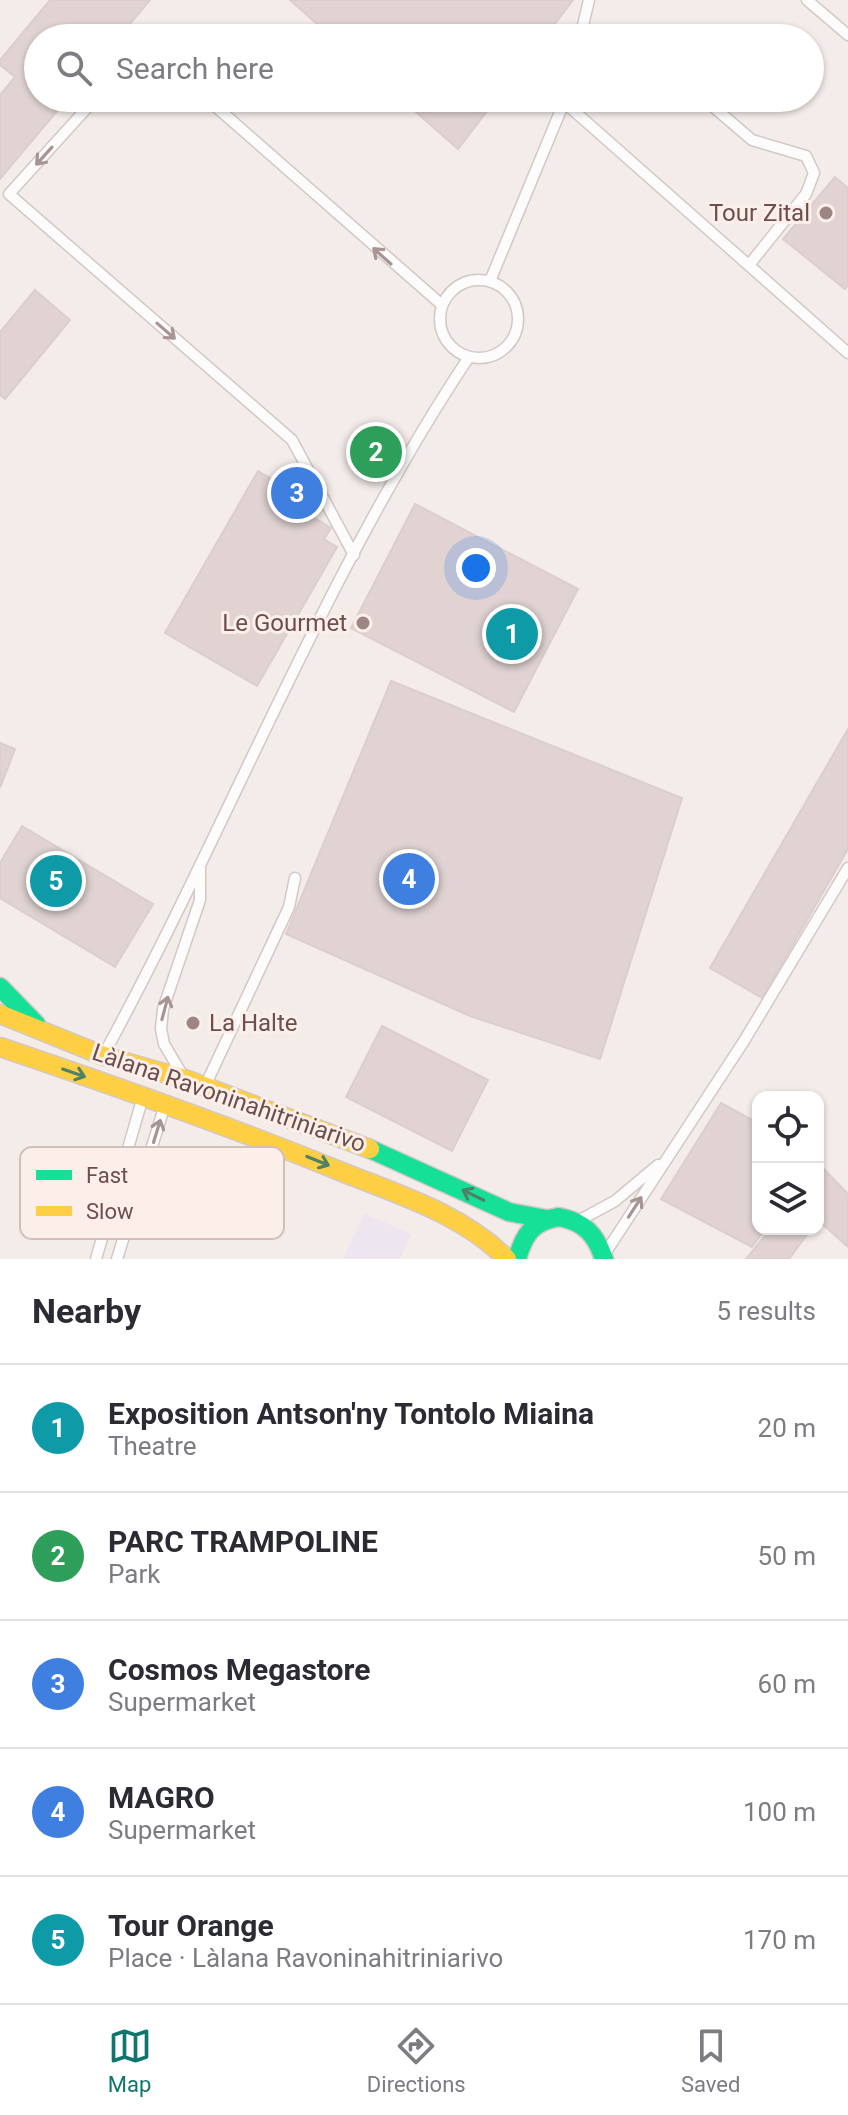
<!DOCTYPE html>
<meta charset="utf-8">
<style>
:root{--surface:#fff;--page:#f2f2f3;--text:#2b2b33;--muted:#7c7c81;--line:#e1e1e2;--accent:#0f766e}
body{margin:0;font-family:Roboto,sans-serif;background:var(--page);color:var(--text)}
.controls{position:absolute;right:24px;bottom:24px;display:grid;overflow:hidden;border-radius:16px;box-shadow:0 2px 6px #0004}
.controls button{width:72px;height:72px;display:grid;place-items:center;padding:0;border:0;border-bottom:2px solid var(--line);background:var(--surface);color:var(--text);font:40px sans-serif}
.you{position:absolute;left:476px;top:568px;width:28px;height:28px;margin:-20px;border:6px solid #fff;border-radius:50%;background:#1a73e8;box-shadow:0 0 0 12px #1a73e833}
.badge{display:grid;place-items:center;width:52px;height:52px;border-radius:50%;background:var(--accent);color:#fff;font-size:26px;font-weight:700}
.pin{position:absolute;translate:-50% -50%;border:4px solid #fff;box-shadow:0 2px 8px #0006}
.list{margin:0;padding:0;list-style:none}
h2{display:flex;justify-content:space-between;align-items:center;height:104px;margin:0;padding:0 32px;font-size:34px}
h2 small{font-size:26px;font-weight:400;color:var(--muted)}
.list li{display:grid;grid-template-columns:52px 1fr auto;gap:24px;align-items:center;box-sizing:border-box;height:128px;padding:0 32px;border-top:2px solid var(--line)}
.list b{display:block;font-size:30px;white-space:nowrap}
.list p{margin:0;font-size:26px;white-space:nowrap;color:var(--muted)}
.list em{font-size:26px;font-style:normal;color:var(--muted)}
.icon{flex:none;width:44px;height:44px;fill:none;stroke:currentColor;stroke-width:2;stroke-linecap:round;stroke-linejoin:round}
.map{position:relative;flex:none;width:848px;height:1259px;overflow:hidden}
.search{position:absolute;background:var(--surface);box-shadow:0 2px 6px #0004;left:24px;right:24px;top:24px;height:88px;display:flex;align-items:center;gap:20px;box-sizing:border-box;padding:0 28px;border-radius:44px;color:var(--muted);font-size:30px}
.sheet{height:744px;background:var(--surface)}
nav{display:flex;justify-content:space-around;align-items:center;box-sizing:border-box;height:112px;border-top:2px solid var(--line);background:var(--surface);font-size:22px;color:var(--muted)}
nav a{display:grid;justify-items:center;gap:4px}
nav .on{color:var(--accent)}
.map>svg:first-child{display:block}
.education{fill:#ede6f0}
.building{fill:#e0d3d2;stroke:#dccecc;stroke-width:2}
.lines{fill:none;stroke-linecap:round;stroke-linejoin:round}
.lane-casing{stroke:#d2c8c6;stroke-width:13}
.fast-casing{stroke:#d3c8c6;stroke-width:21}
.slow-casing{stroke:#d3c8c6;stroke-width:21}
.lane{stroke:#fdfcfc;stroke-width:10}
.fast{stroke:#16e098;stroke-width:18}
.slow{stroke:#ffcf43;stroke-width:18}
.oneway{stroke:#a79493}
.oneway2{stroke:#4f8167}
.poi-dot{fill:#9d8584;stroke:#fcefea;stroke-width:3}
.labels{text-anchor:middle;stroke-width:6;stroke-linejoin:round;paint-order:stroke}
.poi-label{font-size:24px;fill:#6e4e4d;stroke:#fcefea;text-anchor:end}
.street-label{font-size:24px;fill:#6e4e4d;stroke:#fcefea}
.key{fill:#fcefea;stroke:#d1bfbb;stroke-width:2}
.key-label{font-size:22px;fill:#6e4e4d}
</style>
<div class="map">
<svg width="848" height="1259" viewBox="0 0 848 1259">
<rect width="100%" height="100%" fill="#f4ece9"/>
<polygon class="education" points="364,1213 411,1234 400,1259 343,1259"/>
<g class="building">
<polygon points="50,0 150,0 118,38 38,38 38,98 68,98 0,179 0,95 15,77 0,65 0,60"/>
<polygon points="290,0 573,0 544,38 333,38"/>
<polygon points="400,98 497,98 458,149"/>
<polygon points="835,177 848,188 848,285 845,289 783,239"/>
<polygon points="35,290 70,320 5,399 0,395 0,332"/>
<polygon points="258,471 319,506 313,517 331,528 324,539 337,547 257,686 165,633"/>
<polygon points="415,504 578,589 514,712 351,628"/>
<polygon points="391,681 682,798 600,1059 470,1016 286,934"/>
<polygon points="848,729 848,849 762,998 710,968"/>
<polygon points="0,743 15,749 0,788"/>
<polygon points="22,826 153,904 115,967 0,898 0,863"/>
<polygon points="382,1026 488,1080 452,1151 346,1097"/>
<polygon points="721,1103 758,1123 758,1229 765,1229 752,1247 661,1199"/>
<polygon points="821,1166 848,1194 848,1247 818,1220 818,1170"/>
<polygon points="770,1229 811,1229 789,1259 746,1259"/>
</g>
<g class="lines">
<g class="lane-casing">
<g id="lane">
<polyline points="807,0 848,35"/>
<polyline points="582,29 633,38"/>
<polyline points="580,38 589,0"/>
<polyline points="96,98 9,194 292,440 354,555"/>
<polyline points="206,98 442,305"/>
<polyline points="703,98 752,140 806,156 814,173 806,194 749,265"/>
<polyline points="565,103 848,353"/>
<circle cx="479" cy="319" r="39"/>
<polyline points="490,281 565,100"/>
<path d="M104 1054C229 825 323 576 469 357"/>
<polyline points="180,1071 164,1044 161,1029 163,1009 200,900 200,866"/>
<polyline points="206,1084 289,907 295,878"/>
<polyline points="580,1220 615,1201 658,1165"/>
<polyline points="606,1252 744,1041 848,868"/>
<polyline points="96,1259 142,1100"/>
<polyline points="117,1259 164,1108"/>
</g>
</g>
<g class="fast-casing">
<g id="fast">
<polyline points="0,987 36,1024"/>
<polyline points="370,1149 509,1212 546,1219"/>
<path d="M517 1259C524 1234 533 1221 559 1217 585 1222 596 1235 604 1259"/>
</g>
</g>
<g class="slow-casing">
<g id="slow">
<polyline points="0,1014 104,1056 185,1079 370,1149"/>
<path d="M0 1047C115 1086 230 1126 342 1172 400 1195 462 1214 507 1259"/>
</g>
</g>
<use href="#lane" class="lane"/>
<use href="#fast" class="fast"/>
<use href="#slow" class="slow"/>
</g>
<defs><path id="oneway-shaft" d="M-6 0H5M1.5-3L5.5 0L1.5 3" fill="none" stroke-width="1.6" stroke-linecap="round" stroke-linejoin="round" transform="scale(2)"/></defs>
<g class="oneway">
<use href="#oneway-shaft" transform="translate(44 156) rotate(132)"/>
<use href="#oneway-shaft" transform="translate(382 256) rotate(-138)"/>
<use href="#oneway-shaft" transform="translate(166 331) rotate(41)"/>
<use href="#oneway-shaft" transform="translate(165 1008) rotate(-75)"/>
<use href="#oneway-shaft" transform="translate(157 1131) rotate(-73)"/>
<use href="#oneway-shaft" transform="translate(635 1207) rotate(-57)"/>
</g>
<g class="oneway2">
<use href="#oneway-shaft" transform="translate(74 1073) rotate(19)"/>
<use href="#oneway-shaft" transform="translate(318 1161) rotate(22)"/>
<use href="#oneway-shaft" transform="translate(473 1195) rotate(-154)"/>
</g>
<g class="poi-dot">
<circle cx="826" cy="213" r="8"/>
<circle cx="363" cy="623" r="8"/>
<circle cx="193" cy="1023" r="8"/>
</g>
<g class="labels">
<g class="poi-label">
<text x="810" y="221">Tour Zital</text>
<text x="347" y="631">Le Gourmet</text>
<text x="209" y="1031" text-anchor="start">La Halte</text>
</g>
<g class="street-label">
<text transform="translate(229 1098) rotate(19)" y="8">Làlana Ravoninahitriniarivo</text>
</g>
</g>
<rect x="20" y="1147" width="264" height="92" rx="12" class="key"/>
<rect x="36" y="1170" width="36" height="10" fill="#16e098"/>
<rect x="36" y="1206" width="36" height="10" fill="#ffcf43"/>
<g class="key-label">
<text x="86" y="1183">Fast</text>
<text x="86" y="1219">Slow</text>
</g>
</svg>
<div class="controls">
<button><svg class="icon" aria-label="locate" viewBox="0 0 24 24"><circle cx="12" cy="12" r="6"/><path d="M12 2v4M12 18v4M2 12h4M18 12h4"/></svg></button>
<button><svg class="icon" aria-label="layers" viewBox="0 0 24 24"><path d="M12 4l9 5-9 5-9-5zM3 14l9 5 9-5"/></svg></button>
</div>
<div class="you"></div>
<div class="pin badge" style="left:512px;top:634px;background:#0f9aa8">1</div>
<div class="pin badge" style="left:376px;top:452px;background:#2e9e5b">2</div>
<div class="pin badge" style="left:297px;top:493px;background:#3f7fe0">3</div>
<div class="pin badge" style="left:409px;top:879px;background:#3f7fe0">4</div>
<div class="pin badge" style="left:56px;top:881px;background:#0f9aa8">5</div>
<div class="search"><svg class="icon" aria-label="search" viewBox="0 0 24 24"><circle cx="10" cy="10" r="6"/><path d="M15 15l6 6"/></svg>Search here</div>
</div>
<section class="sheet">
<h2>Nearby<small>5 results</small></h2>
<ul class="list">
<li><span class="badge" style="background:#0f9aa8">1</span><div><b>Exposition Antson'ny Tontolo Miaina</b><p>Theatre</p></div><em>20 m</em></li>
<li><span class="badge" style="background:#2e9e5b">2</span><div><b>PARC TRAMPOLINE</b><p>Park</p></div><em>50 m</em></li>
<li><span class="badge" style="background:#3f7fe0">3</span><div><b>Cosmos Megastore</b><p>Supermarket</p></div><em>60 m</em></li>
<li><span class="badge" style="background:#3f7fe0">4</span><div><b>MAGRO</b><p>Supermarket</p></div><em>100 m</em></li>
<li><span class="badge" style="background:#0f9aa8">5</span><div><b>Tour Orange</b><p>Place · Làlana Ravoninahitriniarivo</p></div><em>170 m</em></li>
</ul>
</section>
<nav>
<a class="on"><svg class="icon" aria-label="map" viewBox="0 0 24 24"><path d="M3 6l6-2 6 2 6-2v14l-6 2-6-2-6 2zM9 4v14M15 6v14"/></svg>Map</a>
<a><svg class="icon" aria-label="directions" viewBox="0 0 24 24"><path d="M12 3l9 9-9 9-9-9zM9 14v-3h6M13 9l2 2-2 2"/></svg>Directions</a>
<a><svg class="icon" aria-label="saved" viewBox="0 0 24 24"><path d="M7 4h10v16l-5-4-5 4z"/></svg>Saved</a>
</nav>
